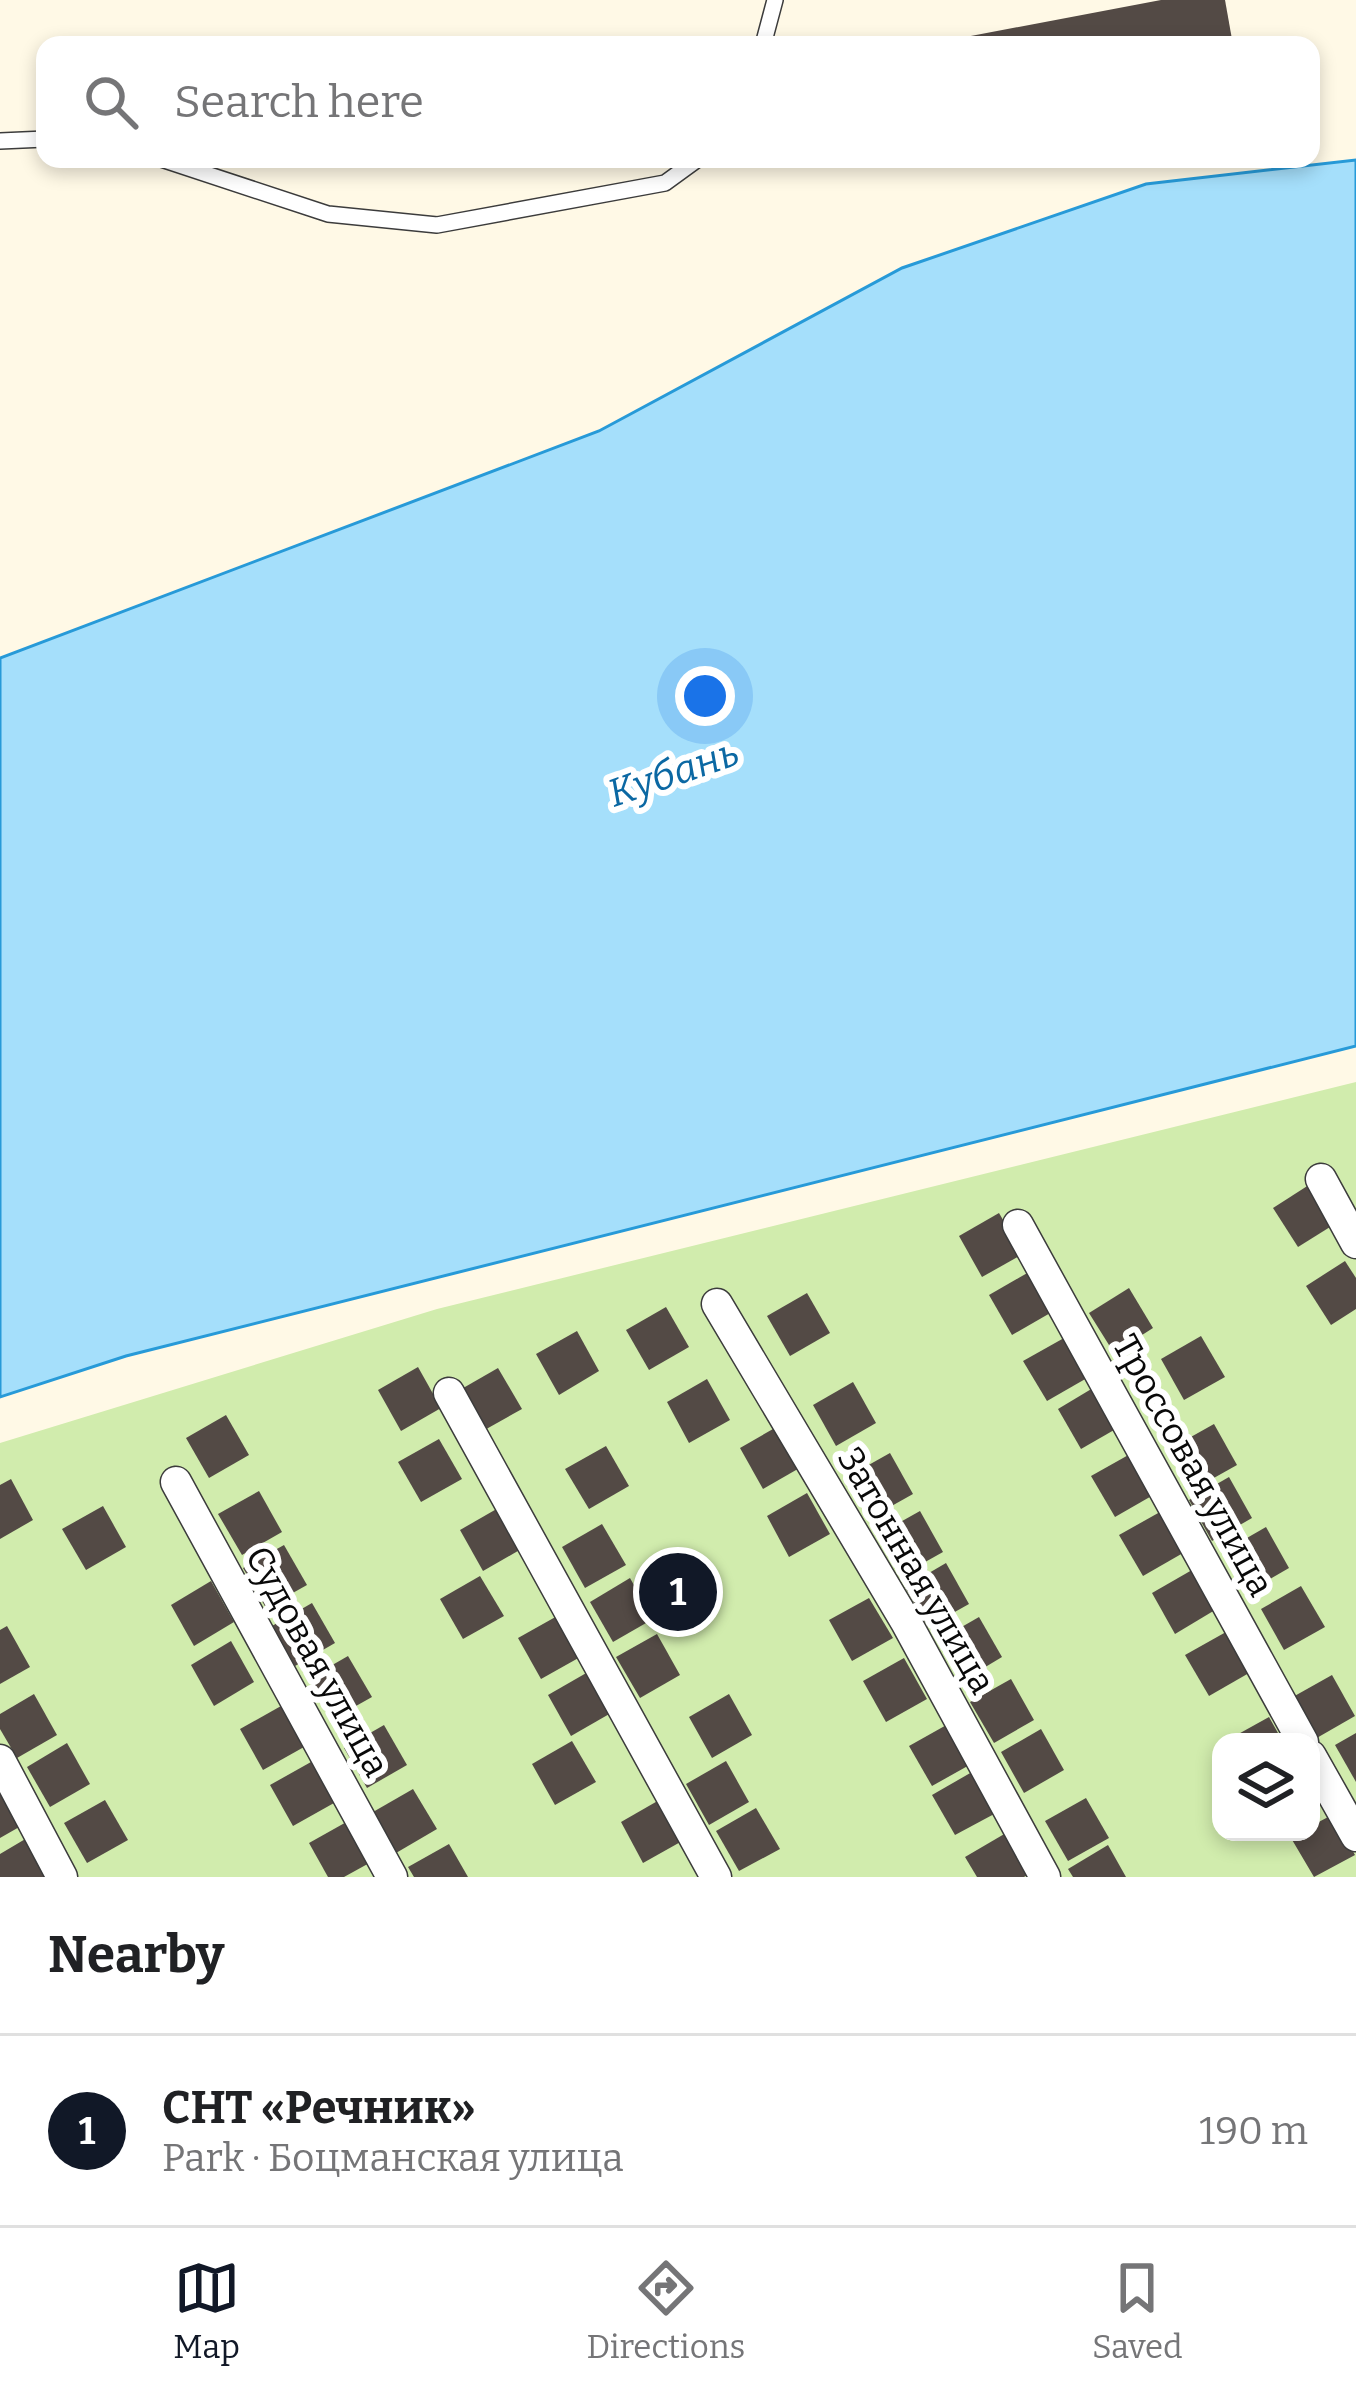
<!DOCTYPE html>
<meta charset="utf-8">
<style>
:root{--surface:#fff;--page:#f6f6f6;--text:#202124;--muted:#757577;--line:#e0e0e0;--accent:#111827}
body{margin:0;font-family:Bitter,serif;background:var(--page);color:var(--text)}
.controls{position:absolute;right:36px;bottom:36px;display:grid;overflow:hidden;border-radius:24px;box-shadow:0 6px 18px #0003}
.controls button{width:108px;height:108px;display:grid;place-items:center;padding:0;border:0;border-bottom:3px solid var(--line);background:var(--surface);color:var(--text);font:60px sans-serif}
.you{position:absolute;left:705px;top:696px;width:42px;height:42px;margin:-30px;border:9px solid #fff;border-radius:50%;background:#1a73e8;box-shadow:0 0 0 18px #1a73e833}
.badge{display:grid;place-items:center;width:78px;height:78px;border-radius:50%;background:var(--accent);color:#fff;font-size:39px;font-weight:700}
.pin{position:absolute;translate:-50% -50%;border:6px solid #fff;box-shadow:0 3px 12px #0006}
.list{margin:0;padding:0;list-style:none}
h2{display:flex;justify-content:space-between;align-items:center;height:156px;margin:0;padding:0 48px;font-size:51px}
h2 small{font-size:39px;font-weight:400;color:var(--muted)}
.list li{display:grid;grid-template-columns:78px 1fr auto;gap:36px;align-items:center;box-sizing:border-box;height:192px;padding:0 48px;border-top:3px solid var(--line)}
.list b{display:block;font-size:45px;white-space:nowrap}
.list p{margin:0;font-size:39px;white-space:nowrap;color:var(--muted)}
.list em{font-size:39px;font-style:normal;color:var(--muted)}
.icon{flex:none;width:66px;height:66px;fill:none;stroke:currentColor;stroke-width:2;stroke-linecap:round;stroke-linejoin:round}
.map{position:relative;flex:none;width:1356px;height:1877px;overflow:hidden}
.search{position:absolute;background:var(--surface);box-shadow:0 6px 18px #0003;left:36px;right:36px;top:36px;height:132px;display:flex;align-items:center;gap:30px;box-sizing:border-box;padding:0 42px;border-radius:24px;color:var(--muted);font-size:45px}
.sheet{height:348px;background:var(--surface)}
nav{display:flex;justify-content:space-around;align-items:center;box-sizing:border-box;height:168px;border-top:3px solid var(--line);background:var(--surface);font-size:33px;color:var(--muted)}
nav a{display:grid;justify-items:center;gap:6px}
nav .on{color:var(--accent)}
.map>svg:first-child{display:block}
.green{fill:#d1ecad;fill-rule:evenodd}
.water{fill:#a5dffb;stroke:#279ad8;stroke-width:3}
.building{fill:#534a45}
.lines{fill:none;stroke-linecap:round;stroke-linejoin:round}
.lane-casing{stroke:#3c3c3c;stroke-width:18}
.street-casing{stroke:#3c3c3c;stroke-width:33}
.lane{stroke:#fff;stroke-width:15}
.street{stroke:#fff;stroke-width:30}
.labels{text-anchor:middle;stroke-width:12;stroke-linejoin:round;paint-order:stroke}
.street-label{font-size:36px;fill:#090909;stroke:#fff}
.water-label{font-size:39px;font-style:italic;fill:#0b68a3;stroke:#fff}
</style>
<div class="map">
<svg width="1356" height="1877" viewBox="0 0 1356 1877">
<rect width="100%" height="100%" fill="#fff9e6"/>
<path class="green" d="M1356 1082V1877H0V1443L437 1309ZM1221 1742H1311V1832H1221Z"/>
<polygon class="water" points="1356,160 1356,1046 126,1356 0,1397 0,658 599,431 902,268 1146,184"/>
<g class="building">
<polygon points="1161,0 1225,0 1233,45 934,45 934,43"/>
<polygon points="1312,1183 1338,1222 1298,1247 1273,1208"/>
<polygon points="999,1213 1023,1254 982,1277 959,1236"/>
<polygon points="1345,1261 1356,1278 1356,1309 1331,1325 1306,1286"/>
<polygon points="1029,1272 1052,1312 1012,1335 989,1295"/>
<polygon points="1129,1288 1153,1328 1114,1353 1089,1313"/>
<polygon points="807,1293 830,1333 790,1356 767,1316"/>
<polygon points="666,1307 689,1347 649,1370 626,1330"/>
<polygon points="577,1331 599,1371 559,1395 536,1354"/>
<polygon points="1201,1336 1225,1377 1184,1400 1161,1359"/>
<polygon points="1064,1338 1087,1378 1047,1401 1023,1361"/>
<polygon points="418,1367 441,1408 401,1431 378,1390"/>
<polygon points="498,1368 522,1409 481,1432 458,1391"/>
<polygon points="707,1379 730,1420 689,1443 667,1402"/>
<polygon points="853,1382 876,1423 836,1446 813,1405"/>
<polygon points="1098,1385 1121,1426 1081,1449 1058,1409"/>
<polygon points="226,1415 249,1455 209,1478 186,1438"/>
<polygon points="1214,1424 1237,1465 1196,1488 1173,1447"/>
<polygon points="780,1425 803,1466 763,1489 740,1448"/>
<polygon points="439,1439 462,1479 421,1502 398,1462"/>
<polygon points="606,1446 629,1486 589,1509 565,1469"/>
<polygon points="890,1453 913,1494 872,1517 849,1476"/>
<polygon points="1132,1453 1155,1494 1115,1517 1091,1476"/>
<polygon points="1229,1477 1252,1518 1212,1541 1189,1500"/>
<polygon points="11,1479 33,1520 0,1539 0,1485"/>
<polygon points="259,1491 282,1532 242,1555 218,1514"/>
<polygon points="807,1493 830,1534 789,1557 767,1516"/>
<polygon points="103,1506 126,1547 86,1570 62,1529"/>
<polygon points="500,1507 523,1548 483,1571 460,1530"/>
<polygon points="920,1511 943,1552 902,1575 879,1534"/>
<polygon points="1160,1512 1183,1553 1143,1576 1119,1535"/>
<polygon points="602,1524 626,1565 585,1588 562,1547"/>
<polygon points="1266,1527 1289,1568 1249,1591 1226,1550"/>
<polygon points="284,1545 307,1585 266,1608 243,1568"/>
<polygon points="946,1563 969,1604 928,1627 905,1587"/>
<polygon points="1192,1570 1215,1610 1175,1634 1152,1593"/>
<polygon points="480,1576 504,1616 463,1639 440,1599"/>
<polygon points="630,1578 653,1619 613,1642 590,1602"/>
<polygon points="211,1581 234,1622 194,1646 171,1605"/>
<polygon points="1301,1586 1325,1627 1284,1650 1261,1609"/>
<polygon points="869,1598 893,1638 852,1661 829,1620"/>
<polygon points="312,1603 335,1643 295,1666 272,1626"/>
<polygon points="559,1615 582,1656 541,1679 518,1638"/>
<polygon points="979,1617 1002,1657 962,1681 939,1640"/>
<polygon points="7,1626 30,1667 0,1684 0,1630"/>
<polygon points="1226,1632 1249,1673 1209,1696 1185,1655"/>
<polygon points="657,1634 680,1675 640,1698 616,1657"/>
<polygon points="231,1641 254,1682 214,1706 191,1665"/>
<polygon points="348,1656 372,1697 331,1720 308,1679"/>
<polygon points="904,1658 927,1699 886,1722 863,1681"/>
<polygon points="588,1672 611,1713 571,1736 548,1695"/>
<polygon points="1332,1675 1355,1716 1315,1739 1291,1698"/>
<polygon points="1011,1679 1034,1720 994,1743 970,1702"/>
<polygon points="34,1694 57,1735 17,1758 0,1729 0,1714"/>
<polygon points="729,1694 752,1735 712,1758 689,1717"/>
<polygon points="281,1706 304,1747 263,1770 240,1729"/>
<polygon points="1269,1717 1283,1742 1224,1742"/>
<polygon points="950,1723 973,1763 932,1786 909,1746"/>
<polygon points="384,1725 407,1765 367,1788 344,1748"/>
<polygon points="1041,1729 1064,1770 1024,1793 1001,1752"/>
<polygon points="1356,1733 1356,1782 1335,1745"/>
<polygon points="572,1741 596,1782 555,1805 532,1764"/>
<polygon points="67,1743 90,1784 50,1807 27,1767"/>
<polygon points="726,1761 749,1802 709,1825 686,1784"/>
<polygon points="311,1762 334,1803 293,1826 270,1785"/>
<polygon points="972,1772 996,1813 955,1835 932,1795"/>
<polygon points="0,1789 21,1826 0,1838"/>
<polygon points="413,1789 437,1829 396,1853 373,1812"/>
<polygon points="1086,1798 1109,1838 1068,1861 1045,1821"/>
<polygon points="661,1799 684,1840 643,1863 621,1822"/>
<polygon points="105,1800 128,1840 87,1863 64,1823"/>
<polygon points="756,1808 780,1849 739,1871 716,1831"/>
<polygon points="1332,1815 1355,1855 1314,1877 1291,1838 1301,1832 1311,1832 1311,1826"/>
<polygon points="350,1820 373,1861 344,1877 328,1877 309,1843"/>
<polygon points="1006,1833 1029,1874 1024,1877 977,1877 965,1857"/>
<polygon points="27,1838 49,1877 0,1877 0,1854"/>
<polygon points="449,1844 468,1877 414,1877 408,1867"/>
<polygon points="1108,1845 1126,1877 1073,1877 1068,1869"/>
</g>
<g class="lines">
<g class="lane-casing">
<g id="lane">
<polyline points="763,45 775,0"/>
<polyline points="0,141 45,139"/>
<polyline points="161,159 328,214 437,225 665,183 698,159"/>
</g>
</g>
<g class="street-casing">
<g id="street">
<polyline points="1321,1179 1356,1243"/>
<polyline points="1018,1225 1303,1742"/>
<polyline points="717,1304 906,1622 1045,1877"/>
<polyline points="449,1393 716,1877"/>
<polyline points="176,1482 392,1877"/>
<polyline points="1311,1756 1356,1836"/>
<polyline points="0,1760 62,1877"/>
</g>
</g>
<use href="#lane" class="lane"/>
<use href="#street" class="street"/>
</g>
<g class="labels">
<g class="street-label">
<text transform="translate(1194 1465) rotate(61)" y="13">Троссовая улица</text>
<text transform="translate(917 1570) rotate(60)" y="13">Затонная улица</text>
<text transform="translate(318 1661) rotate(61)" y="13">Судовая улица</text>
</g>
<g class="water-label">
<text transform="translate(673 772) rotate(-19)" y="14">Кубань</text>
</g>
</g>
</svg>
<div class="controls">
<button><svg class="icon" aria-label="layers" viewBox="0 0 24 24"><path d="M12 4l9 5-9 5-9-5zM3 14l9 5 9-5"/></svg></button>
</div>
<div class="you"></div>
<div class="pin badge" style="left:678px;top:1592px">1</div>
<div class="search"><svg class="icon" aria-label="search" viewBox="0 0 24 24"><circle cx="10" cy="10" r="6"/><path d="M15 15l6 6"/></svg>Search here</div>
</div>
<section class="sheet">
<h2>Nearby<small></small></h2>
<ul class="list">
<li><span class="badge">1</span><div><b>СНТ «Речник»</b><p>Park · Боцманская улица</p></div><em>190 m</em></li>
</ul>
</section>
<nav>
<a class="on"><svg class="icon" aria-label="map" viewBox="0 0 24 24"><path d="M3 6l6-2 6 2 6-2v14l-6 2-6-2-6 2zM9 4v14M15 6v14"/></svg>Map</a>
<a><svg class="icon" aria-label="directions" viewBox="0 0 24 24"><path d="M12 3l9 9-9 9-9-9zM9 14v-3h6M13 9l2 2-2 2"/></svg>Directions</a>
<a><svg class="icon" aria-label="saved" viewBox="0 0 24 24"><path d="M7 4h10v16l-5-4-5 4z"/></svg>Saved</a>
</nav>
